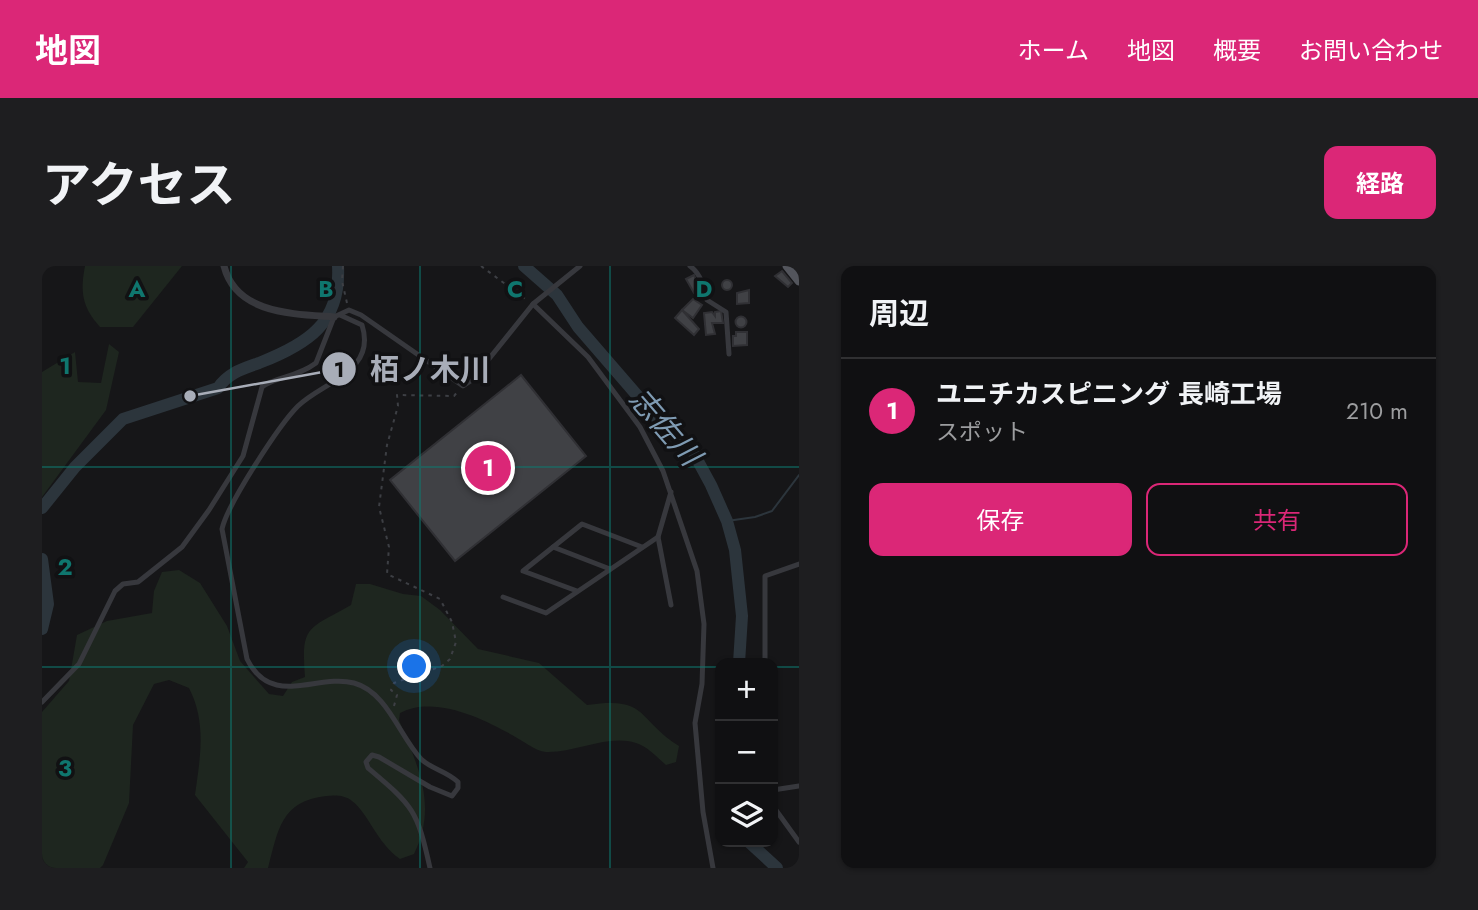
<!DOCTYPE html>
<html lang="ja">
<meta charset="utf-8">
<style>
:root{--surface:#101012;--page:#1e1e20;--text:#f1f3f6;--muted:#9c9d9f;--line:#303032;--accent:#db2777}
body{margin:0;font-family:Jost,"Noto Sans JP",sans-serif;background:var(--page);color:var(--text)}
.controls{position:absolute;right:21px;bottom:21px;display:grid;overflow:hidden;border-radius:14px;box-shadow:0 2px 5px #0004}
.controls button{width:63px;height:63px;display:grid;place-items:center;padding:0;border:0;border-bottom:2px solid var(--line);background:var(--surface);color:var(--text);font:35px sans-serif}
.you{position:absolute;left:373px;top:401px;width:24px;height:24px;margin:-18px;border:5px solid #fff;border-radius:50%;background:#1a73e8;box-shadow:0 0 0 10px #1a73e833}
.badge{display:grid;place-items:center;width:46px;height:46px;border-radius:50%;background:var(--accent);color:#fff;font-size:23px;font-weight:700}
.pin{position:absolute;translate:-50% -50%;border:4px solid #fff;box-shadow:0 2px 7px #0006}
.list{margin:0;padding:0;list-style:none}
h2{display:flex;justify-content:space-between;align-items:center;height:91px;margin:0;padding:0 28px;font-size:30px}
h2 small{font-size:23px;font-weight:400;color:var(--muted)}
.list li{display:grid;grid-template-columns:46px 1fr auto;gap:21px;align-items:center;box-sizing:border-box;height:105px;padding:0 28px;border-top:2px solid var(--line)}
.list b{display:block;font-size:26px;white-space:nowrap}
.list p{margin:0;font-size:23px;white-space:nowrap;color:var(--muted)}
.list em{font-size:23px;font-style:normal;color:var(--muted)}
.actions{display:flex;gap:14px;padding:21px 28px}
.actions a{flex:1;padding:16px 0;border:2px solid var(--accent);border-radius:14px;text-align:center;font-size:24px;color:var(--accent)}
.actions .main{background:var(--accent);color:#fff}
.icon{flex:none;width:38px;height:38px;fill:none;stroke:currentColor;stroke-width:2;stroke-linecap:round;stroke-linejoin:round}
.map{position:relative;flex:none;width:757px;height:602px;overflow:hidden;border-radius:14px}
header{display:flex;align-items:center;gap:42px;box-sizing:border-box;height:98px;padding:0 35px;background:var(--accent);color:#fff}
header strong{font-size:33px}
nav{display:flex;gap:38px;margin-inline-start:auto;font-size:24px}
.intro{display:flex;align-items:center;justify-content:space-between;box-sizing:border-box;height:168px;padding:0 42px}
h1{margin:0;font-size:49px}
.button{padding:18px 32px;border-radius:14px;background:var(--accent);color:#fff;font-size:24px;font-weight:700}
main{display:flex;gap:42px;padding:0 42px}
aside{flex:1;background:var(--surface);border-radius:14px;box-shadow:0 2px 5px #0004}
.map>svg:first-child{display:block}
.green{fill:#1e261f}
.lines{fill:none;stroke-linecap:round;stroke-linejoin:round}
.stream{stroke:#2c353c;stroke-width:2}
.river{stroke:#2c353c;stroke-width:12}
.building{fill:#404145;stroke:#303034;stroke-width:2}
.path{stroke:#3d3f44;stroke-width:2;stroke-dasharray:3.5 5;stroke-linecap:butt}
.minor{stroke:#37383d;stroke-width:5}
.tertiary{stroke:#37383d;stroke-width:7}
.primary{stroke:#53555c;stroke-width:9}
.grid{fill:none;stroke:#0f766e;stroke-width:2;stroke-opacity:0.55}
.labels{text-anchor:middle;stroke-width:7;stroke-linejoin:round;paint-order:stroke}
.water-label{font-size:30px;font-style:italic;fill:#7f9bb3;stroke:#111113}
.grid-label{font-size:23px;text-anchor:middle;font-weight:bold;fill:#0f766e;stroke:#111113;stroke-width:7;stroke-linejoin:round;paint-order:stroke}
.leader{fill:none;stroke:#a8adb8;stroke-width:2.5}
.callout-dot{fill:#a8adb8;stroke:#111113;stroke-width:2.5}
.mark-label{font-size:21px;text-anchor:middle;font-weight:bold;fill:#111}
.callout-label{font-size:30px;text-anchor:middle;font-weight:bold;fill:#a8adb8;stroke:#111113;stroke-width:7;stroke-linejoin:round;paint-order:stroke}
</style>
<header>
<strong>地図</strong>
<nav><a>ホーム</a><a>地図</a><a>概要</a><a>お問い合わせ</a></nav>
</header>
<div class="intro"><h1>アクセス</h1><a class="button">経路</a></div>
<main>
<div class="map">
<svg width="757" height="602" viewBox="0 0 757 602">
<rect width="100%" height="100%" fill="#161618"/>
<g class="green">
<path d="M43 0H140L91 61H58C40 41 38 26 43 0Z"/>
<polygon points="67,78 77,86 64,144 0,231 0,106 33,86 36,116 59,117"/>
<path d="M137 304 158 317 185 360 198 395 227 428 241 430 250 416 263 411C259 359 265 364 309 339L314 318H328L361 328 379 330 398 344 436 383 497 397 545 439C607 430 593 452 637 480L634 496 624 499C616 492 605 480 594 477 565 468 534 487 504 486 493 485 480 474 470 469 440 452 392 429 358 447L357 454C376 501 396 539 372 588L358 593C334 576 327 548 310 535 303 529 293 529 284 530 239 535 236 564 226 602H202L206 596 153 529C158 492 165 457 147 422L127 414 112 418 91 459 87 537 61 599 58 602H0V446L27 415 35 369 65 355 110 347 112 325 120 306Z"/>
</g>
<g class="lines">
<polyline class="stream" points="685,255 713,251 730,245 757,209"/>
<g class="river">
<polyline points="482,0 515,29 536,61 619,157 650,184 669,219 685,255 693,284 700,350 697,397"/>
<path d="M0 242 33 201 81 153 176 122C186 107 200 103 217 97 266 78 299 57 296 0"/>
<polyline points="0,293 6,338 0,363"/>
<polyline points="707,576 735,602"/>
</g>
</g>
<g class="building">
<polygon points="740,5 750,17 746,21 733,10"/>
<polygon points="652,9 658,24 652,27 644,13"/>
<circle cx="685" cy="19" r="5"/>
<polygon points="707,24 707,37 695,38 695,27"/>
<polygon points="651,33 660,39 651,52 640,44"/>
<polygon points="640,44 657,63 652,69 633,52"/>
<polygon points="670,46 673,50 673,46 679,45 681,57 670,57 673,68 664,69 662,47"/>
<circle cx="699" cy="56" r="5.5"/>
<polygon points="694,66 705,66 705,79 691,80 691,70 694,70"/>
<polygon points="479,109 544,190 413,295 348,214"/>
</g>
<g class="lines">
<g class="path">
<polyline points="301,0 300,15 305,37"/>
<polyline points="439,0 486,35"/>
<polyline points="352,440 355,429 349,424 352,417 400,400 408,393 414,376 410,356 398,333 345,308 347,281 337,241 345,179 356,140 355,129 412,130 417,124"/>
</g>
<g class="minor">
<path d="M648 0C659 8 662 21 665 34L684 46 687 88"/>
<polyline points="491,38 546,91 598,161 621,205 655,305 662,358 660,418 653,457 661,546 671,602"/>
<path d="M298 49 320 59C335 106 280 116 256 140 237 159 185 239 180 263L205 393C230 443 275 407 312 417 345 426 357 469 379 493 389 503 405 505 416 516V522L410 530 388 521 337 491 330 489 324 496 326 502C371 540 375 543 388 602"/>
<polyline points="616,271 629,339"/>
<polyline points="511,281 568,303"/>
<polyline points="535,325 481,305 540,258 600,281"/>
<polyline points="461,331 504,347 616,271 629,226"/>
<polyline points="723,397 723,310 757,298"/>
<path d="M0 436 37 398 73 325 81 318 96 316 140 281 167 244 201 190 220 121C234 110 254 112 274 97L292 51 307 44 319 49 421 120 430 114 491 38 538 0"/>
<polyline points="731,524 757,520"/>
<polyline points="731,540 757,576"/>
</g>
<path class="tertiary" d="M182 0C194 48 251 48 292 51"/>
<polyline class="primary" points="745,0 757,15"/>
</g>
<path class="grid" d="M189 0V602M378 0V602M568 0V602M0 201H757M0 401H678M731 401H757"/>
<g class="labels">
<g class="water-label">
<text transform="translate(623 161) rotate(49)" y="10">志佐川</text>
</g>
</g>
<g class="grid-label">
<text x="95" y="31">A</text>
<text x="284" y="31">B</text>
<text x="473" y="31">C</text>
<text x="662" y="31">D</text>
<text x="23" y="108">1</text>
<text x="23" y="309">2</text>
<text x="23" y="510">3</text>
</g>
<path class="leader" d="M148 130L297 103"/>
<g class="callout-dot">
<circle cx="148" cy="130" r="7"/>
<circle cx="297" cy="103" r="18"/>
</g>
<g class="mark-label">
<text x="297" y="111">1</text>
</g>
<g class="callout-label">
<text x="388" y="114">栢ノ木川</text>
</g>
</svg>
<div class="controls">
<button>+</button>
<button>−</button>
<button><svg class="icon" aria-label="layers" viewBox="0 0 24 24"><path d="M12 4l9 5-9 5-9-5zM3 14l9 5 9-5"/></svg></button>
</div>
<div class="you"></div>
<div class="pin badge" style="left:446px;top:202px">1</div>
</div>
<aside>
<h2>周辺<small></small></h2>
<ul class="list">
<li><span class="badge">1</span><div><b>ユニチカスピニング 長崎工場</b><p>スポット</p></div><em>210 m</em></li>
</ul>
<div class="actions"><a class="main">保存</a><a>共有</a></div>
</aside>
</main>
